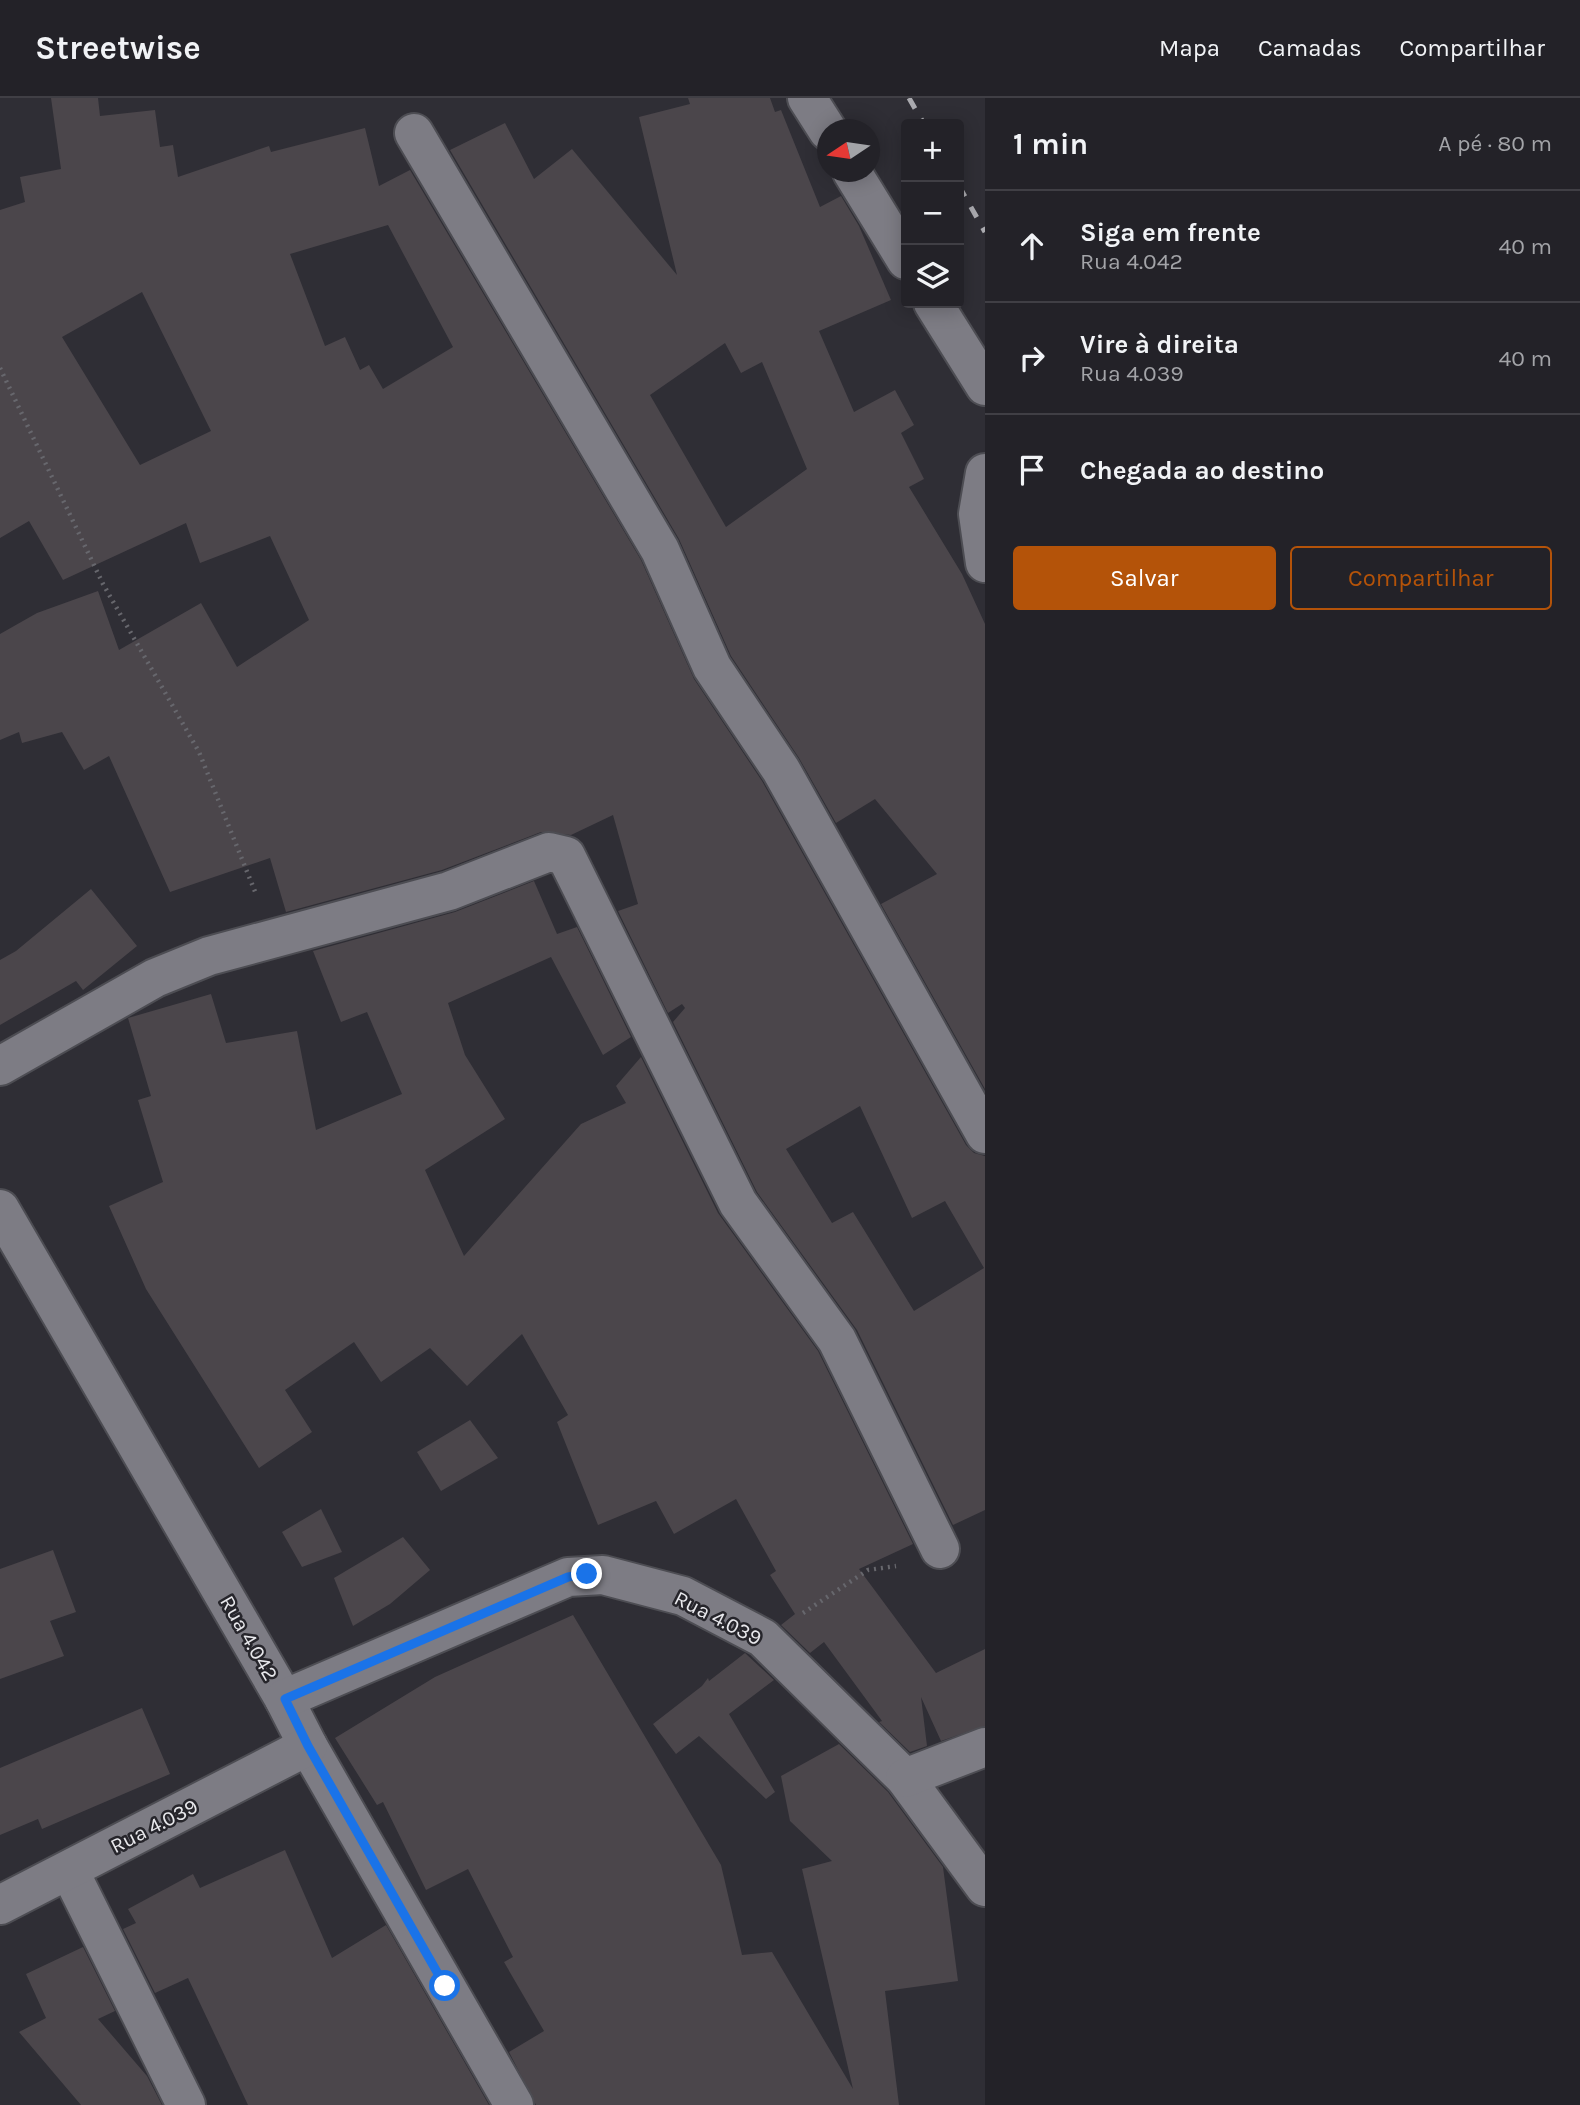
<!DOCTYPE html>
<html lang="pt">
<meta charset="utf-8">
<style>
:root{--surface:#232228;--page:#2b2a30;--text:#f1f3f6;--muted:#a3a4a8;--line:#403f45;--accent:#b45309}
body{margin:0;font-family:Karla,sans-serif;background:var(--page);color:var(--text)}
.controls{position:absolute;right:21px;top:21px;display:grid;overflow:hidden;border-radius:7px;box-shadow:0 4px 18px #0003}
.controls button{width:63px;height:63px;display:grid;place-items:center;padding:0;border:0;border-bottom:2px solid var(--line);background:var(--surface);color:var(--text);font:35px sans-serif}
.compass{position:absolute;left:817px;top:21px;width:63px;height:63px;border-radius:50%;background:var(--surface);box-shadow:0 4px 18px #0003;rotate:257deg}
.stop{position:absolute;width:21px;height:21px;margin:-16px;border:5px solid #1a73e8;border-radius:50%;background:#fff}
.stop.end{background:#1a73e8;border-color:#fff;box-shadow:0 2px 7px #0008}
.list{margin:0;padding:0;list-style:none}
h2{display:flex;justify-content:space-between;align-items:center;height:91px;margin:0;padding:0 28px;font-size:30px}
h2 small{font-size:23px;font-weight:400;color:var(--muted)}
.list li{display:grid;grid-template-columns:46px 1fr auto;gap:21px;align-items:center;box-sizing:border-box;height:112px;padding:0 28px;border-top:2px solid var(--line)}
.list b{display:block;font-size:26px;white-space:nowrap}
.list p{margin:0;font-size:23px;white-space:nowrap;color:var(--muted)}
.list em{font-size:23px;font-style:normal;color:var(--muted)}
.actions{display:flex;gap:14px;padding:21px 28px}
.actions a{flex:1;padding:16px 0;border:2px solid var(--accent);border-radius:7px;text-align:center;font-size:24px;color:var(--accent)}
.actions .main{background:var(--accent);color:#fff}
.icon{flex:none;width:38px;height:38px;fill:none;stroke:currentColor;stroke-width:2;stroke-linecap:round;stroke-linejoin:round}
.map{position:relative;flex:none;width:985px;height:2007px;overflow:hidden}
header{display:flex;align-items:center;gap:42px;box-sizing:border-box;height:98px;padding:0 35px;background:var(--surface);border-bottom:2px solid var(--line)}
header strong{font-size:33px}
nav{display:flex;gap:38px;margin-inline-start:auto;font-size:24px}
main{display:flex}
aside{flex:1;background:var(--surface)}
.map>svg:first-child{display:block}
.building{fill:#4b464b;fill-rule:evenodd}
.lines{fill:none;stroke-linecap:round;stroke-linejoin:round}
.minor-casing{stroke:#4d4d53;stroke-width:42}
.path{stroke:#67676d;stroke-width:4.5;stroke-dasharray:2 5;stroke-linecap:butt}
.minor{stroke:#7d7c84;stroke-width:38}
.rail{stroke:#aaaaaf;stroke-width:5;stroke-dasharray:12 12;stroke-linecap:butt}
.route{stroke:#1a73e8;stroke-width:9}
.labels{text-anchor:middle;stroke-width:5;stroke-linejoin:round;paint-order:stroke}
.street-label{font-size:21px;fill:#e8e8ec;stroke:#26252b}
</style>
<header>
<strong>Streetwise</strong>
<nav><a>Mapa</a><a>Camadas</a><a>Compartilhar</a></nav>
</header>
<main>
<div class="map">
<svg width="985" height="2007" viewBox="0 0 985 2007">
<rect width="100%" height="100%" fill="#2f2e35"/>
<g class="building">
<path d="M51 0H98L100 18 155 12 160 49 173 47 178 79 269 48 271 54 365 30 379 88 410 72 641 462 694 581 762 683 966 1047 974 1055 985 1058V1412L953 1427 857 1232 757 1094 673 924 685 910 682 906 668 915 618 813 638 806 613 717 571 737 541 734 442 772 286 814 270 760 170 794 109 658 84 672 62 634 22 645 19 634 0 642V536L37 515 98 493 119 552 201 505 237 569 309 522 270 438 200 465 186 425 63 482 29 423 0 440V112L25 104 20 79 61 71ZM388 127 453 249 383 291 369 267 360 272 345 239 325 248 290 156ZM142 194 211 333 140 367 62 239ZM860 1008 912 1120 945 1103 984 1170 914 1213 853 1114 832 1125 786 1051Z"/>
<path d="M688 0H770L775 14 781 12 820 109 841 98 859 128 891 202 819 233 854 314 895 292 914 327 901 335 924 381 909 389 962 476 985 526V991L881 806 937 776 875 701 836 725 799 660 731 558 679 441 450 52 505 25 534 81 572 51 677 177 639 19 690 6ZM725 245 741 275 762 264 807 371 726 429 650 297Z"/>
<polygon points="534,783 557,836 577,829 631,939 603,957 551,859 448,905 465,957 505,1021 425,1072 464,1158 581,1026 626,1005 616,988 641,959 718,1115 818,1253 913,1446 859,1471 936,1575 985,1551 985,1628 941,1643 921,1599 927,1648 910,1654 879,1624 882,1623 824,1544 810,1555 781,1527 795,1516 770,1477 776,1473 736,1401 674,1436 656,1403 598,1427 557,1324 568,1317 522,1236 467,1288 430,1250 381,1284 354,1244 285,1292 312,1334 259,1370 146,1191 109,1108 163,1084 138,1002 151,998 128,920 211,896 226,945 297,933 316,1032 402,996 367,914 341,924 313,853 455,814"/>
<polygon points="91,791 137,848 83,892 76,883 0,927 0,862 16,853"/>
<polygon points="470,1322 498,1360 441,1393 417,1354"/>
<polygon points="321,1411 342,1454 302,1469 282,1434"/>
<polygon points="403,1439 430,1472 390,1506 353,1528 334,1480"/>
<polygon points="53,1452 76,1514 50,1523 64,1558 0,1581 0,1471"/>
<polygon points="573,1517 721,1767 742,1857 772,1854 853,1991 802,1771 832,1763 790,1723 781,1678 839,1646 888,1694 943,1769 958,1883 885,1893 899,2007 536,2007 509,1954 544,1933 504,1864 513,1859 468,1771 426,1792 383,1704 377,1707 335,1640 435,1579"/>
<polygon points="745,1555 774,1582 729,1616 775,1694 766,1701 699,1638 676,1656 653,1626 702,1588 708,1580 709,1583"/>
<polygon points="142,1610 170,1676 42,1731 38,1721 0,1737 0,1670"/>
<polygon points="285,1752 332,1860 386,1827 489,2007 248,2007 188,1880 155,1895 123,1831 136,1825 128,1811 193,1776 200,1790"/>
<polygon points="83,1849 115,1913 98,1921 147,1978 162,2007 81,2007 19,1934 46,1920 26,1876"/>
</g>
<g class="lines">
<g class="minor-casing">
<g id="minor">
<polyline points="807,0 828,33"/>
<polyline points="414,35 660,452 712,569 781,672 985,1036"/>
<polyline points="852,74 906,162"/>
<polyline points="933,205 985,288"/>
<polyline points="985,375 978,416 985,465"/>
<polyline points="0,968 155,880 209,858 449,793 549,754 566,758 738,1105 837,1242 940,1451"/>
<polyline points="0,1111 284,1601 308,1648 514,2007"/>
<polyline points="284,1601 568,1479 603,1477 683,1498 763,1540 905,1680 985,1789"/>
<polyline points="905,1680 985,1649"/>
<polyline points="69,1772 186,2007"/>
<polyline points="0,1807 308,1648"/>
</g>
</g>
<g class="path">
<polyline points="0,270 103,486 199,654 256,796"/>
<polyline points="803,1515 868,1472 896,1468"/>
</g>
<use href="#minor" class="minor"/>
<g class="rail">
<polyline points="909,0 924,26"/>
<polyline points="959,88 985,134"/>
</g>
</g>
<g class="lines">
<polyline class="route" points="445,1888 308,1648 285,1601 568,1479 587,1476"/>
</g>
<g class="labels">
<g class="street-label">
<text transform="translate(718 1520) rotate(27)" y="7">Rua 4.039</text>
<text transform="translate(249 1540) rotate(60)" y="7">Rua 4.042</text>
<text transform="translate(154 1728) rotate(-27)" y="7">Rua 4.039</text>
</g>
</g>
</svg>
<div class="controls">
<button>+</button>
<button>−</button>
<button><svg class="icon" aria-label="layers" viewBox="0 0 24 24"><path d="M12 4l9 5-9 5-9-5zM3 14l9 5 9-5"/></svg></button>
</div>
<svg class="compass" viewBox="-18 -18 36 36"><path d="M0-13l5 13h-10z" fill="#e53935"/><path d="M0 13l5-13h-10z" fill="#a3a4a8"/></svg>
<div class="stop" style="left:445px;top:1888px"></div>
<div class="stop end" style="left:587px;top:1476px"></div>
</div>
<aside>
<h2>1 min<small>A pé · 80 m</small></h2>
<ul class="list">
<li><svg class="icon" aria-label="ahead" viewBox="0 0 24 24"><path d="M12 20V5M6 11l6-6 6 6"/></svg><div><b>Siga em frente</b><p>Rua 4.042</p></div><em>40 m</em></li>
<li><svg class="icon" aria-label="right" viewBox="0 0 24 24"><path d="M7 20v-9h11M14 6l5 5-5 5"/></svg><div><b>Vire à direita</b><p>Rua 4.039</p></div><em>40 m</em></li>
<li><svg class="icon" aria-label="arrive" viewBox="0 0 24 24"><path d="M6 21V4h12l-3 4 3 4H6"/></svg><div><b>Chegada ao destino</b></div></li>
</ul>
<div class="actions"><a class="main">Salvar</a><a>Compartilhar</a></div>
</aside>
</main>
